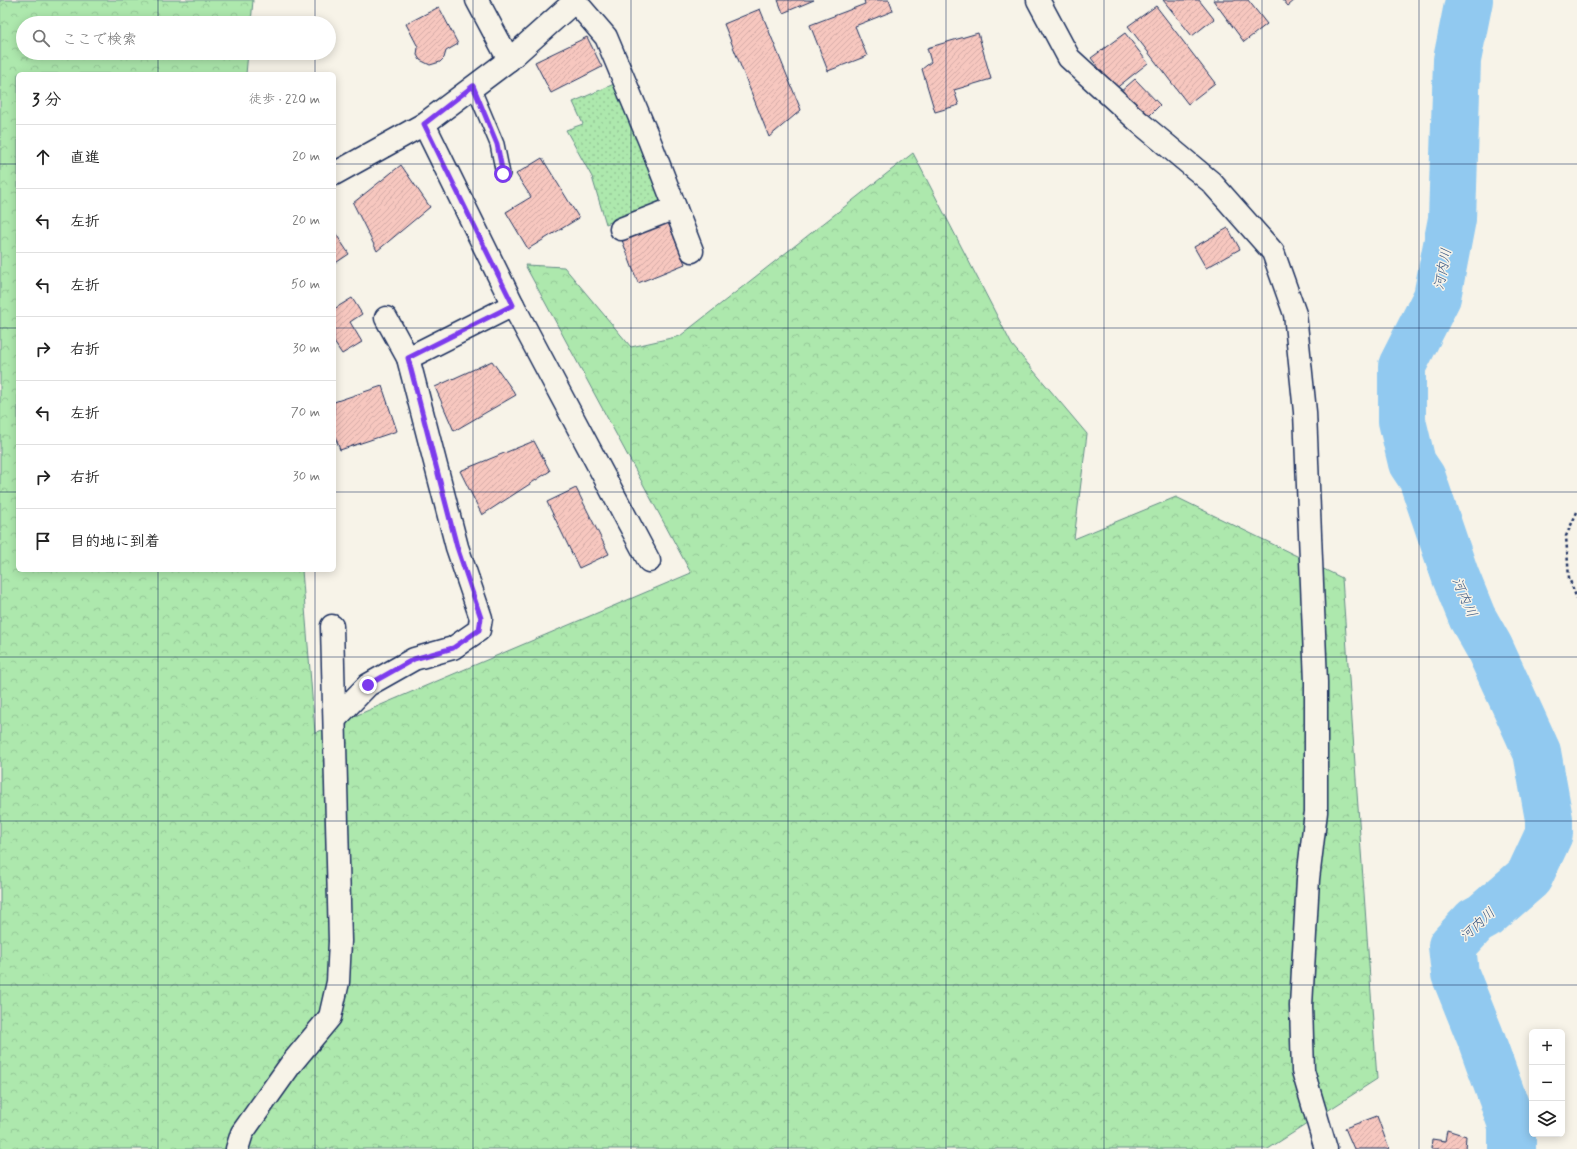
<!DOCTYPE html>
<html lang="ja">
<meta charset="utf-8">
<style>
:root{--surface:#fff;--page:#f6f6f6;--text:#222;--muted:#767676;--line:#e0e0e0}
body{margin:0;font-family:Mynerve,"Klee One",sans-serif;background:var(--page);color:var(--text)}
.controls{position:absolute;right:12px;bottom:12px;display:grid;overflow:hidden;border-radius:6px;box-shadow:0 2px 10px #0003}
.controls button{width:36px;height:36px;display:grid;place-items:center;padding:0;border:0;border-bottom:1px solid var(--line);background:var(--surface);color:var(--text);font:20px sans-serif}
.stop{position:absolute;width:12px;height:12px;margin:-9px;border:3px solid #7c3aed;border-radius:50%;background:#fff}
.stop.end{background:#7c3aed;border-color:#fff;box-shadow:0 1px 4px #0008}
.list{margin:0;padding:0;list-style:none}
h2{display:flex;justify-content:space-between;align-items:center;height:52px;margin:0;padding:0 16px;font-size:17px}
h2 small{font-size:13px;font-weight:400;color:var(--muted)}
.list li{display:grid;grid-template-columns:26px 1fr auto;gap:12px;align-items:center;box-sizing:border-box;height:64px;padding:0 16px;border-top:1px solid var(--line)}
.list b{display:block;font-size:15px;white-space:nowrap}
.list em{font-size:13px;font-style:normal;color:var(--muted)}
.icon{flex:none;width:22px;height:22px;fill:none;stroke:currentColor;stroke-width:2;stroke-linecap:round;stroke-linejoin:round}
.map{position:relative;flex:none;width:1577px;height:1149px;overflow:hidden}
.search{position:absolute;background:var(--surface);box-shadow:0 2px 10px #0003;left:16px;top:16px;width:320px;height:44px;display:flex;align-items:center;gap:10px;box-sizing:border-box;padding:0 14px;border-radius:22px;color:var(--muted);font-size:15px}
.panel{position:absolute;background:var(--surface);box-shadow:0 2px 10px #0003;left:16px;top:72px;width:320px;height:500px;border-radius:6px}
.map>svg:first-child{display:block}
.forest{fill:url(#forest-crowns);stroke:#648c86}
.garden{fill:url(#garden-dots);stroke:#648c86}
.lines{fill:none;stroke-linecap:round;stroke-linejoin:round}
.river{stroke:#91c9f0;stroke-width:48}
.building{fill:url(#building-hatch);stroke:#1b2f5e}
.service-casing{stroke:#1b2f5e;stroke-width:16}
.minor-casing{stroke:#1b2f5e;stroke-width:25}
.path{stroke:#1b2f5e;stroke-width:2.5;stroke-dasharray:3 3;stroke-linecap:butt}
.service{stroke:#f7f3e8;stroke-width:13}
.minor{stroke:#f7f3e8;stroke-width:22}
.route{stroke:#7c3aed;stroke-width:5}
.grid{fill:none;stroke:#1b2f5e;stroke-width:1;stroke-opacity:0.55}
.labels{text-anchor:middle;stroke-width:3;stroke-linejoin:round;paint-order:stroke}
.water-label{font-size:14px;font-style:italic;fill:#385682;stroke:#f7f3e8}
</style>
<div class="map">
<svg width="1577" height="1149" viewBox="0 0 1577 1149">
<defs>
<pattern id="forest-crowns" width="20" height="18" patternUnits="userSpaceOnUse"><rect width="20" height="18" fill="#ade8ad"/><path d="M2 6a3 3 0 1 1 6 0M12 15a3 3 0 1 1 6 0" fill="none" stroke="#94c797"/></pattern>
<pattern id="garden-dots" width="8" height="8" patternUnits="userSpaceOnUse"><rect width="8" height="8" fill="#ade8ad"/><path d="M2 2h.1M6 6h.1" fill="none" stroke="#94c797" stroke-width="1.8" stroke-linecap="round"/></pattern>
<pattern id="building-hatch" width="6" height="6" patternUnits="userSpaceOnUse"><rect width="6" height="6" fill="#f7c7bf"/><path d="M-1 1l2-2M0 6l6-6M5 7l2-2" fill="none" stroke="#d3aba7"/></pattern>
</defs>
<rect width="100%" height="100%" fill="#f7f3e8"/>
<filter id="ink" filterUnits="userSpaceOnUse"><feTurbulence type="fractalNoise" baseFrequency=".025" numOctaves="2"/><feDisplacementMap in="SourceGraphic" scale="8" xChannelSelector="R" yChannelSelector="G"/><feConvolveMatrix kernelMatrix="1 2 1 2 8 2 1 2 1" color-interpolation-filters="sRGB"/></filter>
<g filter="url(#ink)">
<polygon class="forest" points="0,0 253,0 251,23 23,23 23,53 248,53 246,74 18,74 18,570 302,570 315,733 691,573 525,265 564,267 631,347 680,336 913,153 1012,345 1087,434 1074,539 1176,497 1342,578 1377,1079 1268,1149 0,1149"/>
<polygon class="garden" points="614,84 664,192 660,203 606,224 592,177 566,130 583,124 573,102"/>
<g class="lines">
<polyline class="river" points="1469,0 1457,60 1452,219 1437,297 1402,366 1402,421 1412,463 1422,478 1455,575 1472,617 1489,647 1537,752 1549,819 1549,834 1529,877 1484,916 1475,921 1452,946 1455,974 1480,1036 1512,1125 1512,1149"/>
</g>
<g class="building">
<polygon points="778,0 814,0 783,13"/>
<polygon points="864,0 889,0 893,11 855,26 867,56 828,71 810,25 865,4"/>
<polygon points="1163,0 1199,0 1214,19 1192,36"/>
<polygon points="1213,0 1248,0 1267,24 1244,42"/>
<polygon points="1283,0 1295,0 1288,6"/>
<polygon points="1156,6 1215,83 1188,104 1128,26"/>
<polygon points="439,7 458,44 446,51 444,58 440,62 430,65 420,60 417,55 418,47 406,24"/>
<polygon points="760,9 801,110 769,137 724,24"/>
<polygon points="978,33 991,79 954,90 959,105 935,112 922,69 931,62 927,48"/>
<polygon points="1125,33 1148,63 1115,89 1091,58"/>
<polygon points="587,37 602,67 551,93 535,62"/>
<polygon points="1135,79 1160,105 1145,120 1119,93"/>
<polygon points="542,158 579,218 528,249 506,212 531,197 516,174"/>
<polygon points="401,165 430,207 377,251 353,203"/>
<polygon points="668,222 685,264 638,283 622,240"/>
<polygon points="1228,228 1240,249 1206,268 1194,247"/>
<polygon points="334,231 349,254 334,264"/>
<polygon points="352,298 362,314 350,322 362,342 342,354 334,342 334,309"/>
<polygon points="492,361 516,395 454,431 435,387"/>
<polygon points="382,386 397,431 340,450 334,433 334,402"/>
<polygon points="534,441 550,471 482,515 460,471"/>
<polygon points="576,488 609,554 579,568 547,502"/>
<polygon points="1377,1116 1389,1149 1354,1149 1345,1128"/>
<polygon points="1447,1130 1466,1136 1465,1149 1431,1149 1432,1139 1445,1141"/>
</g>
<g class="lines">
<g class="service-casing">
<polyline id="service" points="473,87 497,144 503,174"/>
</g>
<g class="minor-casing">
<g id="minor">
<polyline points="477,0 509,60"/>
<polyline points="1038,0 1069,58 1139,122 1211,182 1273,252 1295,314 1305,412 1316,682 1316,812 1308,879 1301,1006 1303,1071 1326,1149"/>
<polyline points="575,1 606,37 650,142 692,251"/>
<polyline points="424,124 513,305 649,561"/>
<polyline points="334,174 424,124 509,60 576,0"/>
<polyline points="621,229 675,208"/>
<polyline points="408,358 513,305"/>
<polyline points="335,719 368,685 414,659 453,648 479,630 481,618 457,547 408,358 386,318"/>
<polyline points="237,1149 242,1133 291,1064 330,1017 338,982 340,941 332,626"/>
</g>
</g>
<polyline class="path" points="1577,512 1566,536 1569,578 1577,599"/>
<use href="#service" class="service"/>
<use href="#minor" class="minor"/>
</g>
</g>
<g class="lines" filter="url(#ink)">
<polyline class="route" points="368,685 414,659 453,648 479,630 481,618 457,547 408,358 513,305 424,124 473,86 497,144 503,174"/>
</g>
<path class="grid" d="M158 0V23M315 0V23M473 0V1149M631 0V1149M788 0V1149M946 0V1149M1104 0V1149M1262 0V1149M1419 0V1149M158 53V74M315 53V74M0 164H18M334 164H1577M0 328H18M334 328H1577M0 492H18M334 492H1577M158 570V1149M315 570V1149M0 657H1577M0 821H1577M0 985H1577"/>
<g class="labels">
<g class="water-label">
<text transform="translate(1442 269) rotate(-79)" y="5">河内川</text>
<text transform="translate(1465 597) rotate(66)" y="5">河内川</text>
<text transform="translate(1477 924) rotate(-42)" y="5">河内川</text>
</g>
</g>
</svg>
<div class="controls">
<button>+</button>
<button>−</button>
<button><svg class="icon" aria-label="layers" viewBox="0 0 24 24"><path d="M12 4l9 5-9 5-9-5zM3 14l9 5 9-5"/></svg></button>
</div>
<div class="stop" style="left:503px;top:174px"></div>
<div class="stop end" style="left:368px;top:685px"></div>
<div class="search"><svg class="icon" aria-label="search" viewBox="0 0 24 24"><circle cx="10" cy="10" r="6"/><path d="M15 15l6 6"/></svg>ここで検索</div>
<section class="panel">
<h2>3 分<small>徒歩 · 220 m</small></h2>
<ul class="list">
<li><svg class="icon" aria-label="ahead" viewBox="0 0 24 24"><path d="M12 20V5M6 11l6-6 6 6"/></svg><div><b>直進</b></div><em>20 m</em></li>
<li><svg class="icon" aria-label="left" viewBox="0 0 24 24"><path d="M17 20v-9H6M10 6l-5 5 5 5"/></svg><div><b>左折</b></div><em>20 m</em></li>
<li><svg class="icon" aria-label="left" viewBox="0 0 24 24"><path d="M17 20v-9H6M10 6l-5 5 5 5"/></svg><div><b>左折</b></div><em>50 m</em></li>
<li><svg class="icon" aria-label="right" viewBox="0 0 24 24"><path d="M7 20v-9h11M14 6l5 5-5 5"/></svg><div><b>右折</b></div><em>30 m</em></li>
<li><svg class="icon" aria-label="left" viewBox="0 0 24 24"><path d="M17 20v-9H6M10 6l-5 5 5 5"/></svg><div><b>左折</b></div><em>70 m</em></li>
<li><svg class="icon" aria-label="right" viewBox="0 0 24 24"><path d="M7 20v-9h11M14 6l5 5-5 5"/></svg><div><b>右折</b></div><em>30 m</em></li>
<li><svg class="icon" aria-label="arrive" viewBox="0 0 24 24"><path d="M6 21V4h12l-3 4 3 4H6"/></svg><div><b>目的地に到着</b></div></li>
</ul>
</section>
</div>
